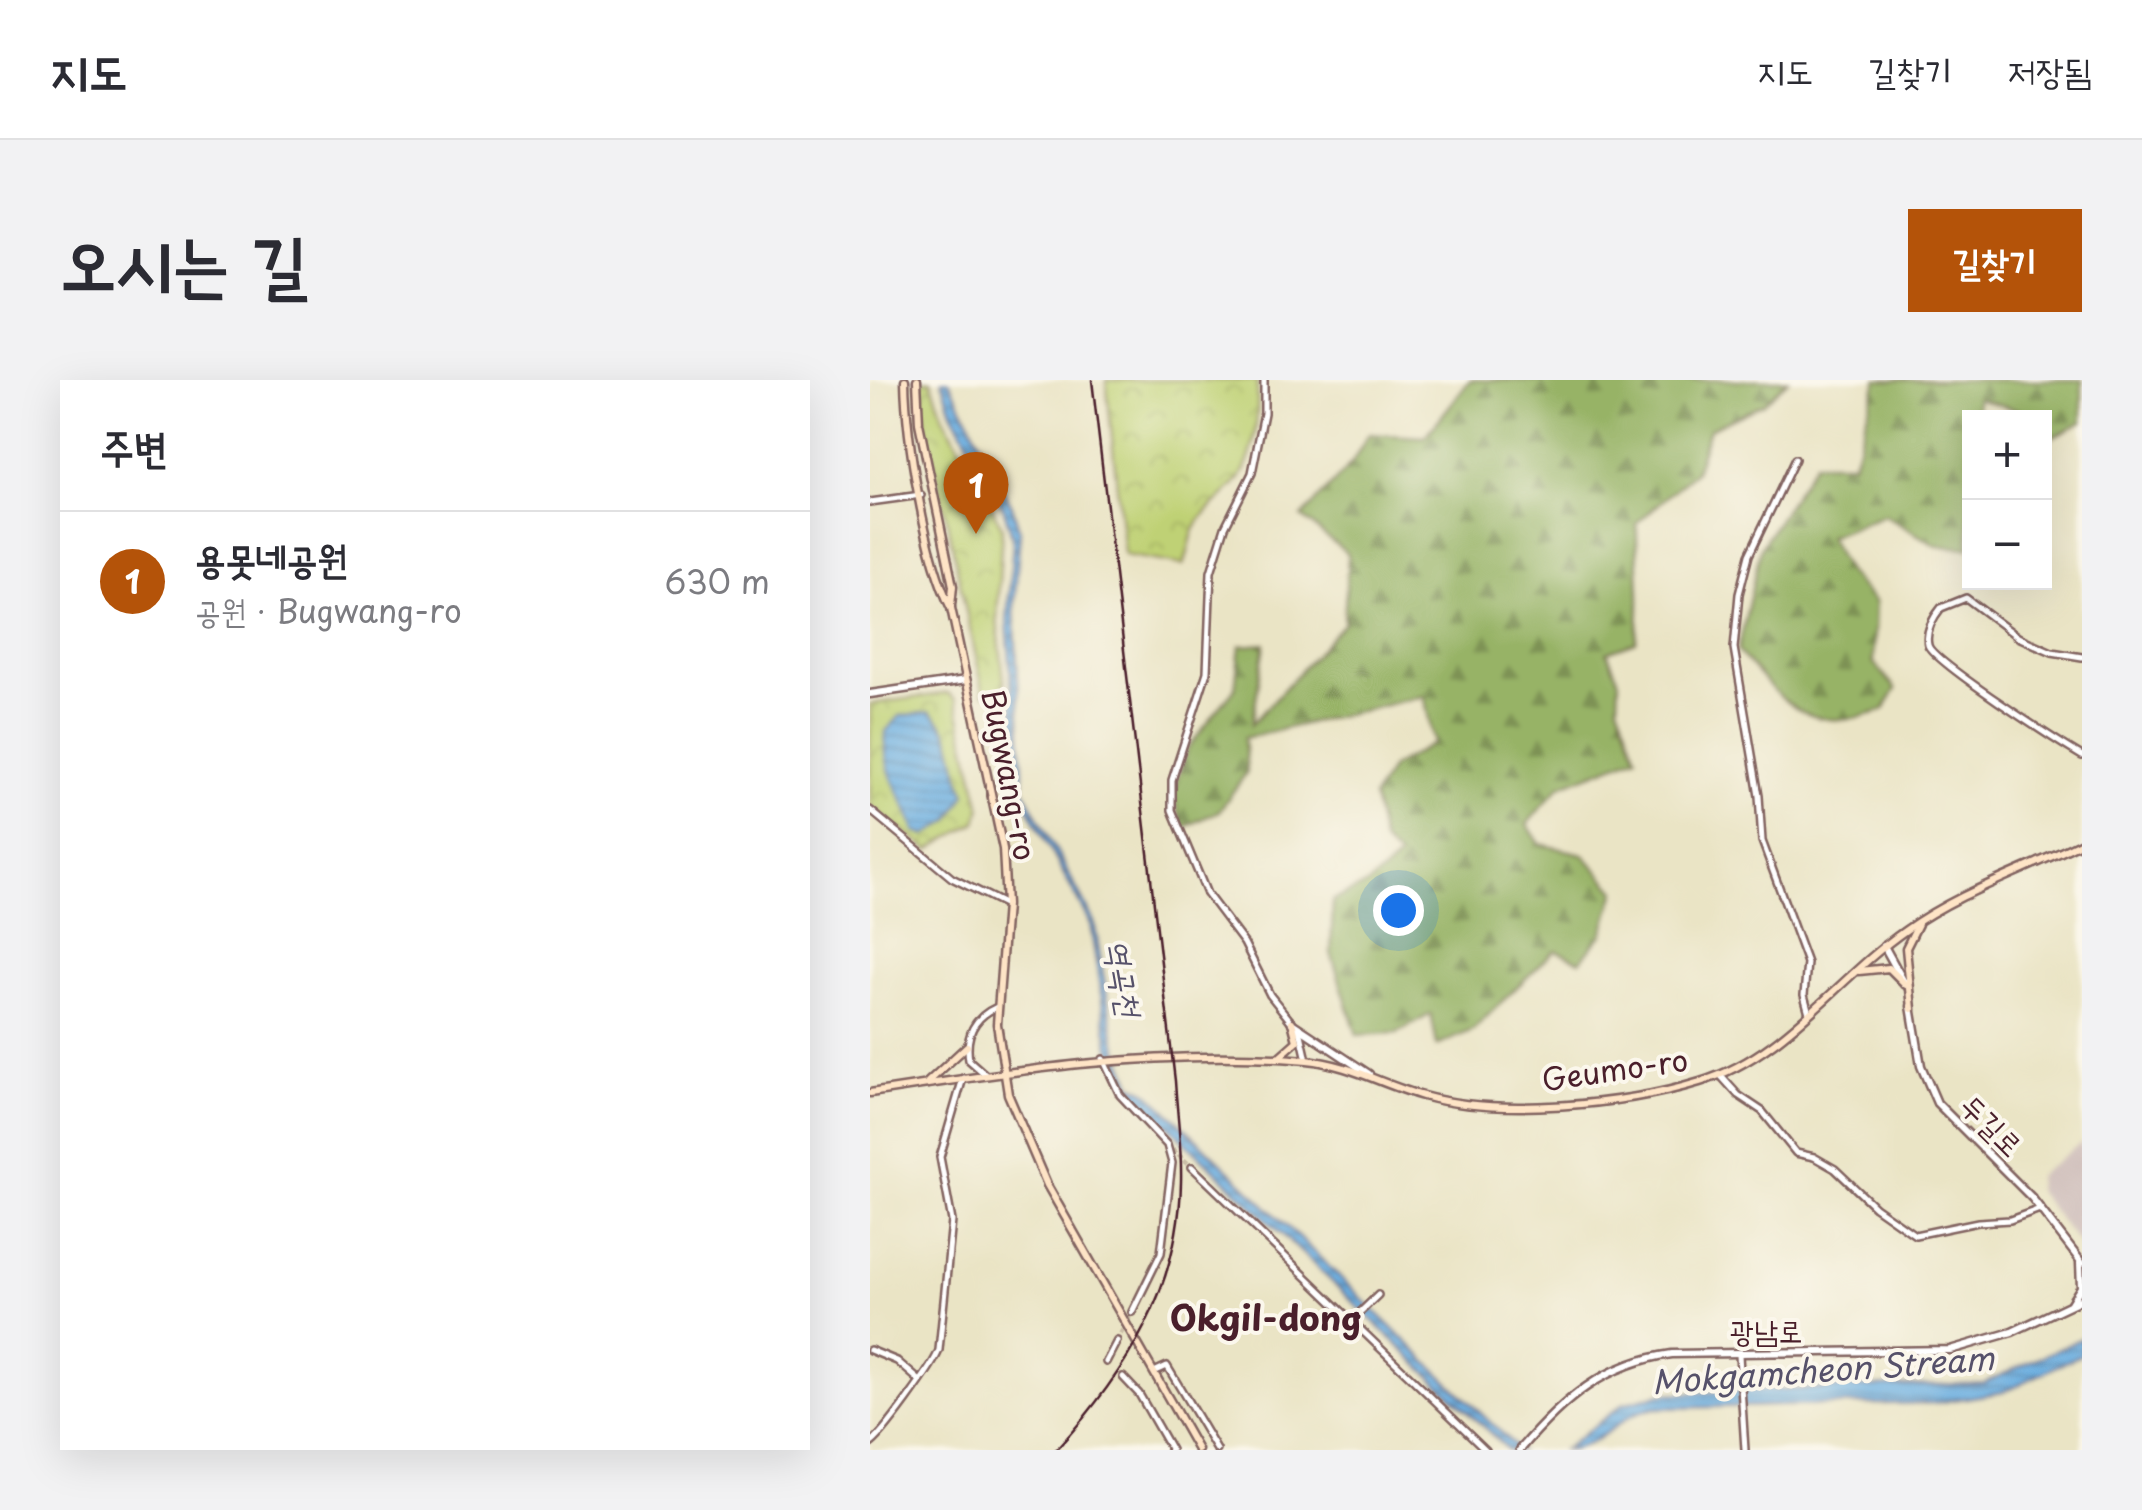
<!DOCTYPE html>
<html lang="ko">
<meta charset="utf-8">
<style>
:root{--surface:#fff;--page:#f2f2f3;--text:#2b2b33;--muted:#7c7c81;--line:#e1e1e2;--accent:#b45309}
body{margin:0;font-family:"Playpen Sans","Poor Story",sans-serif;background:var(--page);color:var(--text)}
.controls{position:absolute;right:30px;top:30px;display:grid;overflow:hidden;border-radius:0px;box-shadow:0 10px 40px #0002}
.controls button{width:90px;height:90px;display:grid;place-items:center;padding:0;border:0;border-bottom:2px solid var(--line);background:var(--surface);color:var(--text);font:50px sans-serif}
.you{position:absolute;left:528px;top:530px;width:35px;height:35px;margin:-25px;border:8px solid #fff;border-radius:50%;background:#1a73e8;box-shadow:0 0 0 15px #1a73e833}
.badge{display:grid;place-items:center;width:65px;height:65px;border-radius:50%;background:var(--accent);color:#fff;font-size:32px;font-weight:700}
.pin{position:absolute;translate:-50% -82px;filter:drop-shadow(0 2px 5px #0008)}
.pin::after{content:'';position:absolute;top:52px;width:35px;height:30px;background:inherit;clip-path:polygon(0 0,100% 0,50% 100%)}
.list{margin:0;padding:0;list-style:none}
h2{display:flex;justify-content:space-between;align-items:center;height:130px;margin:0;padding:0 40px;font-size:42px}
h2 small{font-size:32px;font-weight:400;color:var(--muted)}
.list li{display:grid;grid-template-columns:65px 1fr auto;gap:30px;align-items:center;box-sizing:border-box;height:140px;padding:0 40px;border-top:2px solid var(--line)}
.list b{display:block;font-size:38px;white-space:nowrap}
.list p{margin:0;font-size:32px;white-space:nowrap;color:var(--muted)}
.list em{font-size:32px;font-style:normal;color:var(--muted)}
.map{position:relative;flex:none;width:1212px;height:1070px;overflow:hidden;border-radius:0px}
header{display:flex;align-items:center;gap:60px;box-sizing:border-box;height:140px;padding:0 50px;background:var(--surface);border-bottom:2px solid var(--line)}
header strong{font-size:48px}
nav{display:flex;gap:55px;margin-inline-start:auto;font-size:35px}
.intro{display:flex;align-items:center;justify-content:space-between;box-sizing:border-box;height:240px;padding:0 60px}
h1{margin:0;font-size:70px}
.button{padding:25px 45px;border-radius:0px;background:var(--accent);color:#fff;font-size:35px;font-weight:700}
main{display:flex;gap:60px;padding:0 60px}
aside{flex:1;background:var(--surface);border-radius:0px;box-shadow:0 10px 40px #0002}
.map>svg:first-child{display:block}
.railway{fill:#d0c0bc}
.forest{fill:url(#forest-firs);stroke:#706948;stroke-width:2.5}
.park{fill:url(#park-crowns);stroke:#847850;stroke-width:2.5}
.water{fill:url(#water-rules);stroke:#5a6686;stroke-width:2.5}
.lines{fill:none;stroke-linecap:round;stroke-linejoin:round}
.minor-tunnel{stroke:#cabda6;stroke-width:5;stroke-dasharray:5 2.5;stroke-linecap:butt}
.minor-casing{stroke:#826461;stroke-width:10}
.tertiary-casing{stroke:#826461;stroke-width:11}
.secondary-casing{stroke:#826461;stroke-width:11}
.minor{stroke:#fff;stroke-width:5}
.tertiary{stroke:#fff;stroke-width:6}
.secondary{stroke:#fee4c6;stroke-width:6}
.rail{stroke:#4a1f2b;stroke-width:2.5}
.labels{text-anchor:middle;stroke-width:8;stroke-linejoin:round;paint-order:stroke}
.street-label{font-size:30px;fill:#4a1f2b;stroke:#fbf7ec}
.water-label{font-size:32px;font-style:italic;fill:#56516a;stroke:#fbf7ec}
.quarter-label{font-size:35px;font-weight:bold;fill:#4a1f2b;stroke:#fbf7ec}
</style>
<header>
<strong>지도</strong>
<nav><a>지도</a><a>길찾기</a><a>저장됨</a></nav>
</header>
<div class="intro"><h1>오시는 길</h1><a class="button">길찾기</a></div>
<main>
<aside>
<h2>주변<small></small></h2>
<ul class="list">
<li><span class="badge">1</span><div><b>용못네공원</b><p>공원 · Bugwang-ro</p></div><em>630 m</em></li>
</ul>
</aside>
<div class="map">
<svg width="1212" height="1070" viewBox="0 0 1212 1070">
<defs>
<pattern id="forest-firs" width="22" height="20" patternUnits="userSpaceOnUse" patternTransform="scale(2.5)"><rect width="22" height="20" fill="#97b366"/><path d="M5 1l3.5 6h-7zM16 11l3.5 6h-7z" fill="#7d9154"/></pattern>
<pattern id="park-crowns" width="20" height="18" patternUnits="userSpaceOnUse" patternTransform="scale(2.5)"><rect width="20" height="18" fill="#bfd175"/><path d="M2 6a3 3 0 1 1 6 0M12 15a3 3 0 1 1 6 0" fill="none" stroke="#a6b365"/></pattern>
<pattern id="water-rules" width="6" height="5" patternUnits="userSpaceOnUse" patternTransform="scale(2.5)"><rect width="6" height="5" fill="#6baee0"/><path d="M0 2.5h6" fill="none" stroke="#5a8db6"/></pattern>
</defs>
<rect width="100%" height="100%" fill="#fbf7ec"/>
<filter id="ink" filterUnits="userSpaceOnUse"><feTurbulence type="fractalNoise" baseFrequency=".01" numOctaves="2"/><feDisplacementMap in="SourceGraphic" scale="20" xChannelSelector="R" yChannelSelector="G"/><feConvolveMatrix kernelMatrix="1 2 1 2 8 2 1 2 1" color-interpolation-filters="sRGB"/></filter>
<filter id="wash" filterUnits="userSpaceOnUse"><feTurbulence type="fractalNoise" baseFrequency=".0048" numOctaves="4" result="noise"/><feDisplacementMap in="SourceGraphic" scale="40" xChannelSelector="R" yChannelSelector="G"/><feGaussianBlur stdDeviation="2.25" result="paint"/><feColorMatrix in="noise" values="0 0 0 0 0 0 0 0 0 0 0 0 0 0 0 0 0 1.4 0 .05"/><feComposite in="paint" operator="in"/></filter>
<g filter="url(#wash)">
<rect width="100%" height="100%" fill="#eae4c5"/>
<polygon class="railway" points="1212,762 1212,868 1166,810 1167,796"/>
<g class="forest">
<path d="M600 0H918L894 23 839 49 825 92 767 143C766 184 773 222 766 262L737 272 749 301 748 325 767 376 690 406 657 444 670 464 713 474 746 511 732 555 710 581 685 570 603 650 567 666 561 634 527 653 487 655 461 573 463 520 499 504 529 478 512 461 503 417 522 387 564 363 554 316 374 358 377 392 349 431 313 448 304 416 308 396 318 368 365 308 370 266 395 264 382 344 474 243 478 174 432 137 482 83 499 54 555 57Z"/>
<path d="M1007 0H1212V42L1180 58 1175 53 1174 38 1157 37 1148 30 1107 18V37L1100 38 1099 168 1067 166 1014 135 958 157 977 192 1005 223 1003 282 1026 309 1014 330C936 357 914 323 868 271L891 167 944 83H983Z"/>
</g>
<g class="park">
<polygon points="52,0 61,0 73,35 132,147 127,239 135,309 114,314 53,31"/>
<path d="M236 0H387C389 31 387 74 368 101 355 118 336 128 325 148 319 159 320 174 313 185L254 175Z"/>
<polygon points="78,313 86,319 111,428 106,442 59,470 0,426 0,324"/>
</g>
<g class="water">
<polygon points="72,0 79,0 142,126 150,152 144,228 154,410 224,542 245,661 262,704 278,712 649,1070 638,1070 259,708 239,666 220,543 149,411 137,241 143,161 134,130 82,31"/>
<path d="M60 332C89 354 81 384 96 414L79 441 56 456 45 451C32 409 12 399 16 351L30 336Z"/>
<path d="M1212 958V974L1133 1012 1065 1023 785 1028C746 1034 730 1070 693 1070L753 1024 791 1014 1114 1003Z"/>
</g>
</g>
<g filter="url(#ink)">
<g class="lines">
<g class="minor-tunnel">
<polyline points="297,765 322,787"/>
<polyline points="247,961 262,932"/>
</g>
<g class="minor-casing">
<g id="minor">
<polyline points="394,0 394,33 382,93 355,147 341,192 337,292 302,400 302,430 337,514 374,563 400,615 431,654 437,680"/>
<polyline points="925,79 879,175 869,214 864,268 889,416 892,461 937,583 934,615 939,633"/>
<polyline points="0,122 51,115"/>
<path d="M1212 277 1182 272 1148 257 1096 218 1071 228C1063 238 1055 252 1058 265 1062 281 1190 363 1212 376"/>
<polyline points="0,430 82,498 136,525"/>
<polyline points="233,679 250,715 297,765 302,783 291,873 262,932"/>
<path d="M116 695 99 680C95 656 104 637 127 627"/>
<polyline points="850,695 868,715 892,731 926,773 944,777 965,789 1005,827 1045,855 1108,842 1140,840 1170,829"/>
<polyline points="322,787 616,1070"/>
<polyline points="482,940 508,915"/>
<polyline points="0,970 27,981 50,1001"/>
<polyline points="869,975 875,1070"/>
<polyline points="236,982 247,961"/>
<polyline points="284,992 297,986 347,1070"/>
<polyline points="253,997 269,1014 301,1070"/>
<path d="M0 1064C11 1058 65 984 69 970L82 841 70 777 93 698"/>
</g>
</g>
<g class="tertiary-casing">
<g id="tertiary">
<polyline points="0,314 96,300"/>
<polyline points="1014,566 1035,604"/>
<polyline points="1041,626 1051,686 1067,723 1162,818 1212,883"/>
<polyline points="422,643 499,694"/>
<polyline points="1201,923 1211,907 1210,883"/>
<path d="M650 1070C692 1020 735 983 802 974L1080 970 1142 952 1212 919"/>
</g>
</g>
<g class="secondary-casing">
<g id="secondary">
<path d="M35 0C36 58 55 178 81 228L133 469 136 525 127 644 138 714 177 805 328 1070"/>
<polyline points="47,0 49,43 83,206 81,226"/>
<polyline points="989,591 1019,588 1036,605"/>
<polyline points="1042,629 1036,568 1048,544"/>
<polyline points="410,676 427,661 422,642"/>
<polyline points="58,702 97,666"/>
<path d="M0 713C146 690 289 668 437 680 478 684 514 705 553 716 628 737 755 725 830 702 914 677 967 598 1036 550 1089 512 1154 491 1212 462"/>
</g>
</g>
<use href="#minor" class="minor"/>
<use href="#tertiary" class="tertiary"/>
<use href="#secondary" class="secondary"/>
<path class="rail" d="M186 1070C256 993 309 909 311 802 312 768 307 734 305 701L222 0"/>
</g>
</g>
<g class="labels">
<g class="street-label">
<text transform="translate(138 395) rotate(79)" y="10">Bugwang-ro</text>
<text transform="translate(745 691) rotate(-8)" y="10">Geumo-ro</text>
<text transform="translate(1121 746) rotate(45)" y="10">두길로</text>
<text x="896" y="962">광남로</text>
</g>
<g class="water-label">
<text transform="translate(253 598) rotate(80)" y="11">역곡천</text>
<text transform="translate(953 991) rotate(-4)" y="11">Mokgamcheon Stream</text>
</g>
<g class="quarter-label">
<text x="396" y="951">Okgil-dong</text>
</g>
</g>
</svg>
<div class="controls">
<button>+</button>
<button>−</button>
</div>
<div class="you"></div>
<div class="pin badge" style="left:106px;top:154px">1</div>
</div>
</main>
